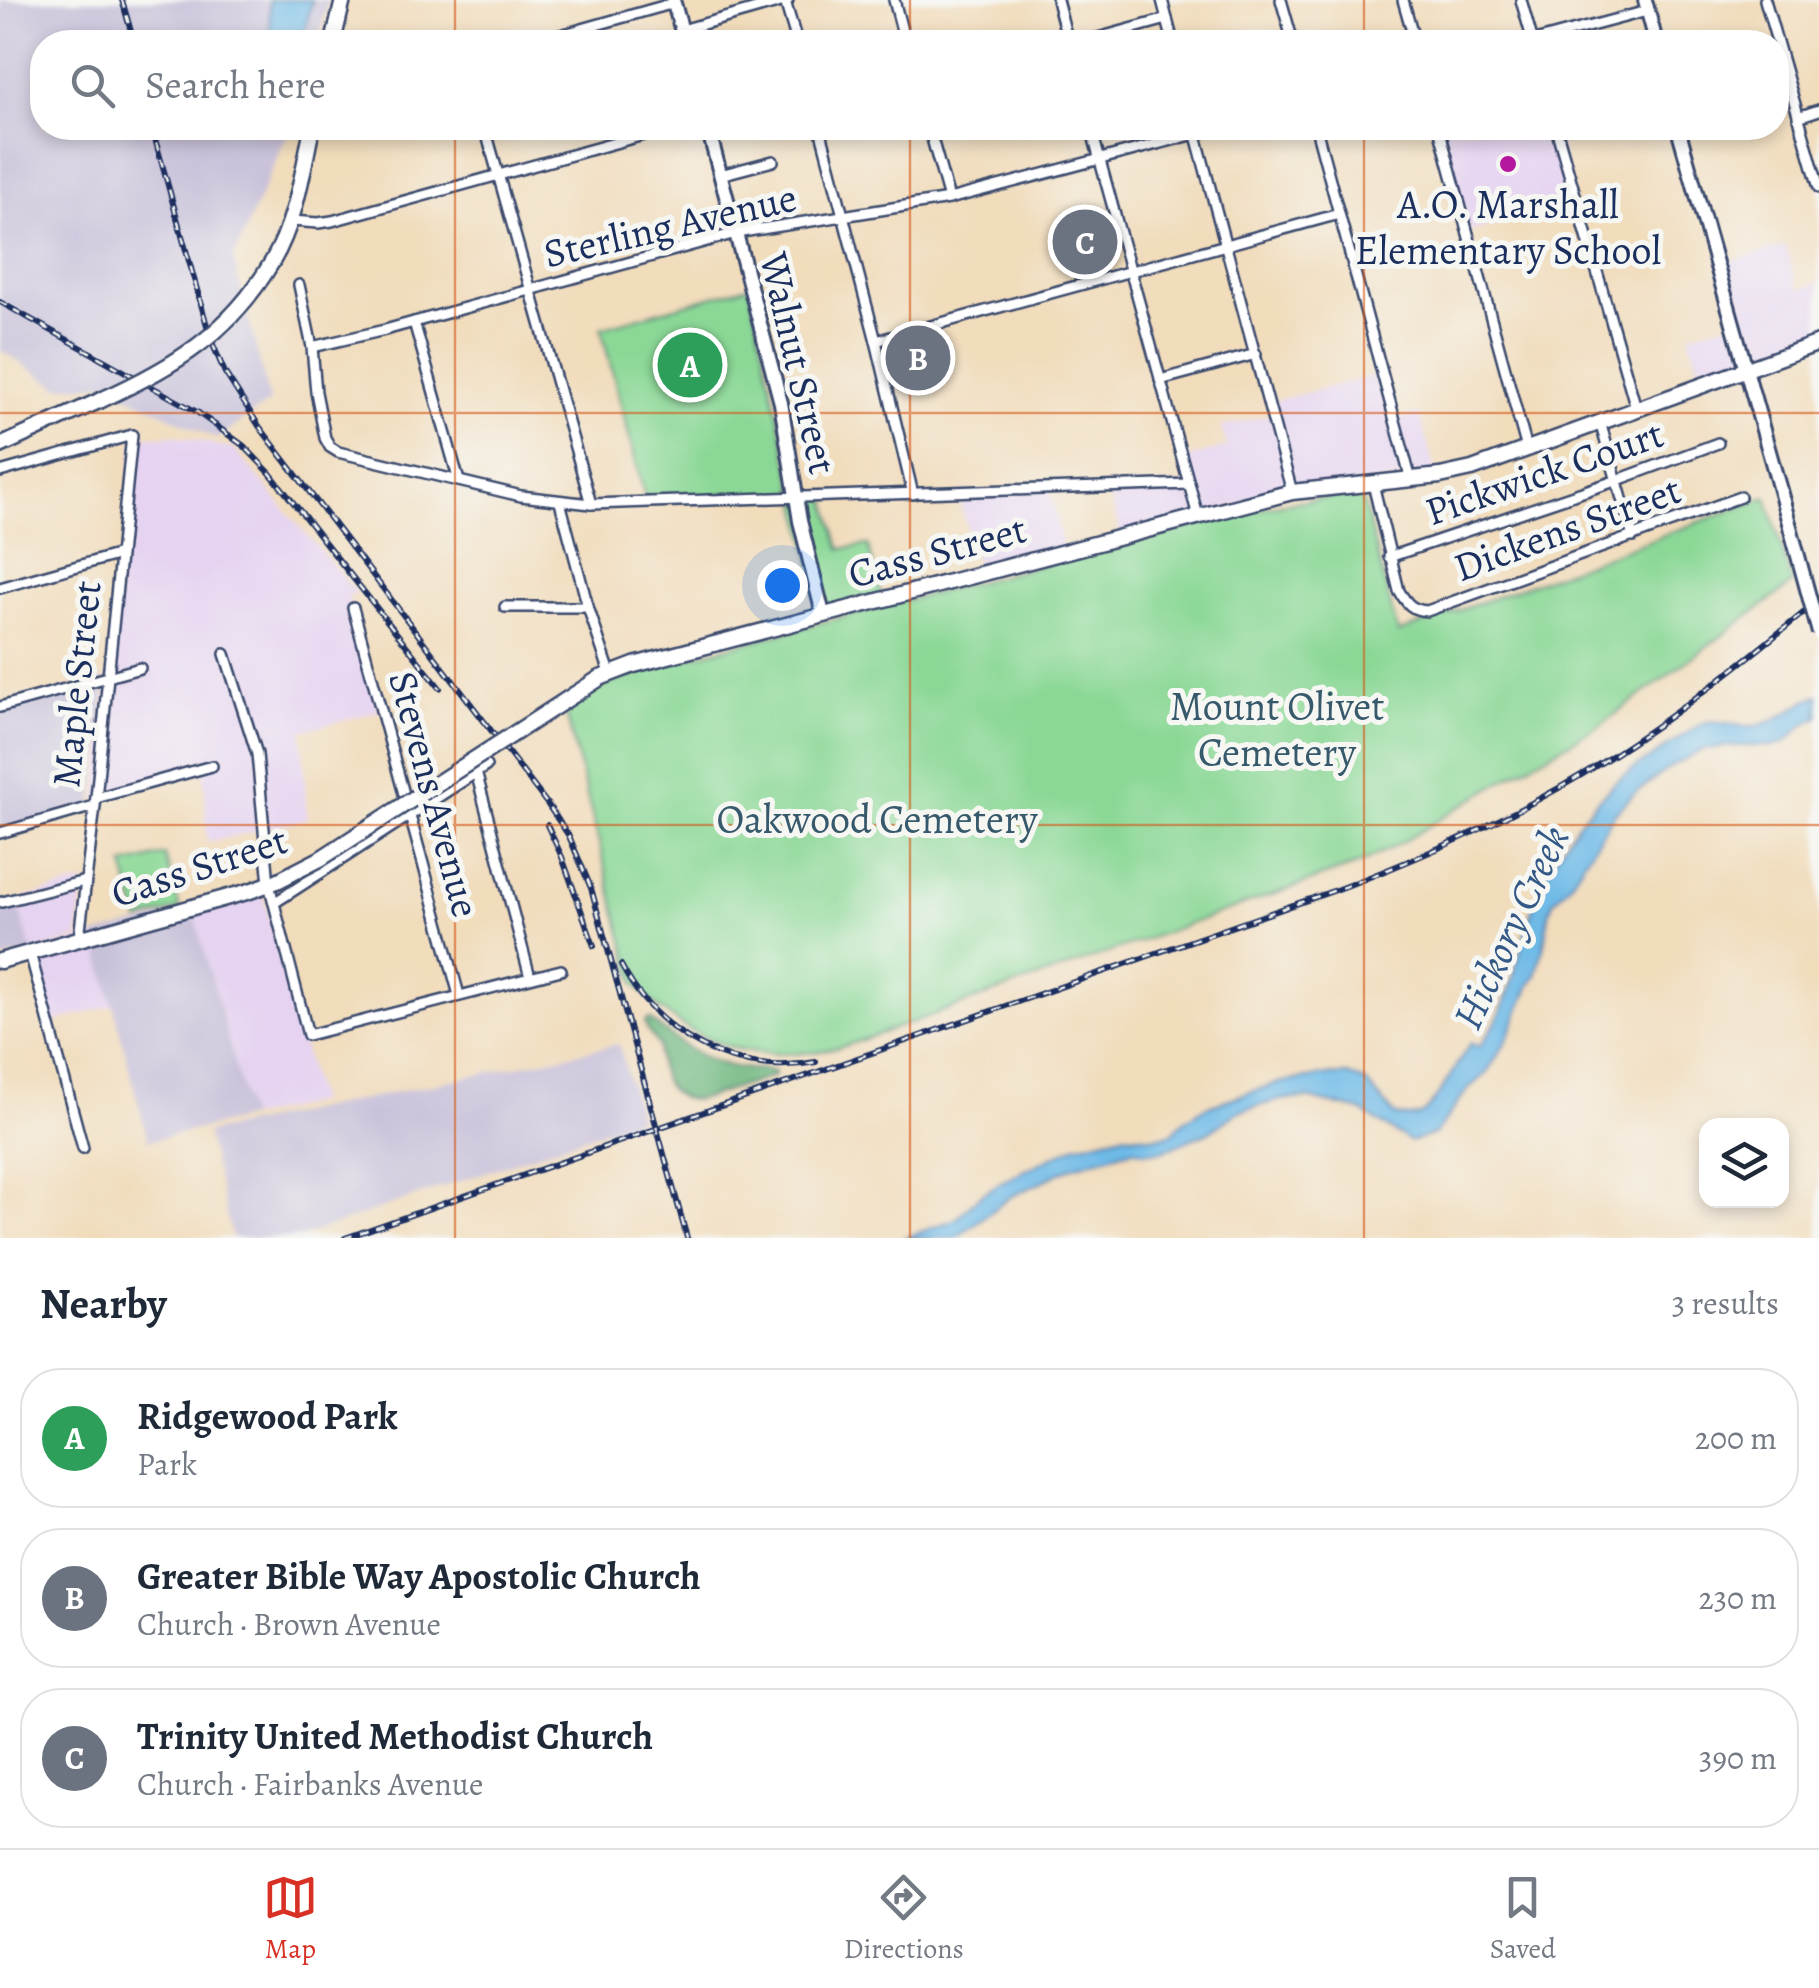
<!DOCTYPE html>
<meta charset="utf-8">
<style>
:root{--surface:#fff;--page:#f2f2f3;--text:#1f2937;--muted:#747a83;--line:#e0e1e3;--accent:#d93025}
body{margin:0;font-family:Alegreya,serif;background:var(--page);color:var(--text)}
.controls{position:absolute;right:30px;bottom:30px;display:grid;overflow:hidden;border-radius:20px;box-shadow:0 5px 15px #0003}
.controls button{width:90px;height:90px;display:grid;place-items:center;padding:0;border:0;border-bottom:2px solid var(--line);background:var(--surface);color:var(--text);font:50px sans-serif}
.you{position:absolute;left:782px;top:585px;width:35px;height:35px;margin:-25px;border:8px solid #fff;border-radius:50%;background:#1a73e8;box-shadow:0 0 0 15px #1a73e833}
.badge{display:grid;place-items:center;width:65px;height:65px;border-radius:50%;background:var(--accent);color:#fff;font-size:32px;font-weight:700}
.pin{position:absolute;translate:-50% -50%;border:5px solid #fff;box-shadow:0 2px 10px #0006}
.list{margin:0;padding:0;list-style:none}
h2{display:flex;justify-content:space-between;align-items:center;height:130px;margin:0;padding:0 40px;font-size:42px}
h2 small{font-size:32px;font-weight:400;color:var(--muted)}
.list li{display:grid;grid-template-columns:65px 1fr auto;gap:30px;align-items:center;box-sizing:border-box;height:140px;margin:0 20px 20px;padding:0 20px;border:2px solid var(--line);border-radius:40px}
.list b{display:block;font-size:38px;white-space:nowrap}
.list p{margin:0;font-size:32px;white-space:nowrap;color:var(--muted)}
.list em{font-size:32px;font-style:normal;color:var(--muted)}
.icon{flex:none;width:55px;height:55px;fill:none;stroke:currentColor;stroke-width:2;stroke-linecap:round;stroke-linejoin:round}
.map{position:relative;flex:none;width:1819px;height:1238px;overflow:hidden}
.search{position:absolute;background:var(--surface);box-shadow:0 5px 15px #0003;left:30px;right:30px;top:30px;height:110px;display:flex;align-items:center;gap:25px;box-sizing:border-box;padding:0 35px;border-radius:40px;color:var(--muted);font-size:38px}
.sheet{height:610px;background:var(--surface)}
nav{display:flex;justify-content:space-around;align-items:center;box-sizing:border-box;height:140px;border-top:2px solid var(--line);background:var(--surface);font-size:28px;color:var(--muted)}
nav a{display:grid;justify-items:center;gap:5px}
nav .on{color:var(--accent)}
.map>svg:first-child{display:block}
.built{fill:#e5d3f1}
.industrial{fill:#c7c0d9}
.green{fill:#8bd896;stroke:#53847a;stroke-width:2.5}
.forest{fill:#70b87f;stroke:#46746e;stroke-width:2.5}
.water{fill:#6ebae7;stroke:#4474a2;stroke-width:2.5}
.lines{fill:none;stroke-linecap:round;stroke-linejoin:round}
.street-casing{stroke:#3b496c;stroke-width:14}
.secondary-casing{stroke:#3b496c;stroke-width:18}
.primary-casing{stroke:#3b496c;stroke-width:19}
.street{stroke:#fff;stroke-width:9}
.secondary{stroke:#fff;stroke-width:12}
.primary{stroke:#fff;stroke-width:14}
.rail-casing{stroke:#1b2f5e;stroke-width:6}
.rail{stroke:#f6f6f2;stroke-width:2.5;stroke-dasharray:8;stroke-linecap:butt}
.secondary-bridge-casing{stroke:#3b496c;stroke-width:18;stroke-linecap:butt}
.primary-bridge-casing{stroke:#3b496c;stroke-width:19;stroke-linecap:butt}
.secondary-bridge{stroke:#fff;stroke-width:12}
.primary-bridge{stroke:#fff;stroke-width:14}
.grid{fill:none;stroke:#d45514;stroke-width:2.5;stroke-opacity:0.55}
.poi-dot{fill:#b5179e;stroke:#f6f6f2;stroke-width:4}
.labels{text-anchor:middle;stroke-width:10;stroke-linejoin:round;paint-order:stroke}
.poi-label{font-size:40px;fill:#1b2f5e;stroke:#f6f6f2}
.street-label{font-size:40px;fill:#1b2f5e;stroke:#f6f6f2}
.park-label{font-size:40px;fill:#37596c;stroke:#f6f6f2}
.water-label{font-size:42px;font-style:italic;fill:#345987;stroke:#f6f6f2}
</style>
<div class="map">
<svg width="1819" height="1238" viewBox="0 0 1819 1238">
<rect width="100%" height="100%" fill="#f6f6f2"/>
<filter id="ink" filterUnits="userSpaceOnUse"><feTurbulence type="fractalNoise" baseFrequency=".01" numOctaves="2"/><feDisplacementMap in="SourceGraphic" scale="20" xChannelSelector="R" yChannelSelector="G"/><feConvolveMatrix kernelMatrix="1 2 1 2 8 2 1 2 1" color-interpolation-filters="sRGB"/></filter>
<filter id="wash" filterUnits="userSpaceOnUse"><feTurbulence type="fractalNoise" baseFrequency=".0048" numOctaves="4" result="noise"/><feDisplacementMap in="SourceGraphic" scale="40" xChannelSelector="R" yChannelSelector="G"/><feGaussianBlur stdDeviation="2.25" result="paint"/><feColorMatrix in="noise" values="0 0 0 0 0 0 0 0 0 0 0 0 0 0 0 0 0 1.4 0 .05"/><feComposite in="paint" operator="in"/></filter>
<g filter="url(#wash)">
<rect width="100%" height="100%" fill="#f1dcbb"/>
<g class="built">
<polygon points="1440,128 1555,128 1575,201 1469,232"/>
<polygon points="1786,246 1798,289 1819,283 1819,342 1703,383 1689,334 1733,321 1717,265"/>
<polygon points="1382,374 1394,420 1419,414 1436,475 1290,491 1121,536 1107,487 1189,485 1183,459 1227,447 1222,427 1273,414 1270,402"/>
<polygon points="173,435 234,449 357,594 348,597 379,711 302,731 307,819 207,842 204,771 97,799 134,437"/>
<polygon points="1050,489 1063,551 978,572 958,493"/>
<polygon points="84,882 78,938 32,952 17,900"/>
<polygon points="261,888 318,1102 249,1118 193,909"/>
<polygon points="95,935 114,1005 50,1023 31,954"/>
</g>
<g class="industrial">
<polygon points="0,0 329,0 317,42 42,42 42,128 290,128 233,259 270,402 216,439 102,383 59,387 0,350"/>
<polygon points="107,678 93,805 0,833 0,708"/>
<polygon points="0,892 3,903 17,900 32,952 0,960"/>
<polygon points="193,909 249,1118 148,1141 95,935"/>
<polygon points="619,1044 639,1118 298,1238 232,1238 206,1133"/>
</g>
<g class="green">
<polygon points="749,286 796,496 646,501 601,328"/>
<path d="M1361 494 1398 633 1767 497 1792 584 1602 724 1505 779 1403 842 1359 864 845 1046C763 1066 692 1049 635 984L565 710 600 688 644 669 1249 511 1285 503Z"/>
<polygon points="826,496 840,549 868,545 882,598 823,613 797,497"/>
<polygon points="165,855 180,909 139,921 124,865"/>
</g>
<path class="forest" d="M649 1019C677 1042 705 1064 742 1068 753 1070 764 1068 774 1072V1076L705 1098C670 1107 656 1077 659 1046L648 1031 645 1022Z"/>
<g class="water">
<polygon points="269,0 312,0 302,42 271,42"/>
<path d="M1819 695V717L1803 725 1786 742 1773 746H1728L1703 750 1673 765 1633 795 1614 814 1569 885 1553 902 1548 917 1546 936 1536 976 1530 985 1506 1042 1487 1073 1469 1088 1435 1134 1410 1142 1361 1111 1307 1098 1280 1100 1240 1111 1207 1133 1162 1151 1145 1152 1134 1149 1074 1166 1010 1197 960 1235 953 1238H904L956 1219 978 1197 1001 1182 1077 1145 1123 1134 1155 1137 1171 1134 1185 1120 1208 1106 1278 1083 1320 1076 1348 1075 1367 1083 1396 1116C1403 1117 1413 1118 1420 1115 1435 1108 1458 1059 1471 1043L1479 1047C1506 1016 1515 971 1525 933 1540 875 1571 822 1616 782 1627 772 1641 764 1654 756 1671 744 1688 731 1706 722 1722 719 1738 728 1754 726 1778 723 1797 703 1819 695Z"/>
</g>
</g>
<g filter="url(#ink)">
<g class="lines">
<g class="street-casing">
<g id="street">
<polyline points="894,0 905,42"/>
<polyline points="1057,0 1068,42"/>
<polyline points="1162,0 1173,42"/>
<polyline points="1281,0 1293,42"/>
<polyline points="1403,0 1415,42"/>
<polyline points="1521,0 1533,42"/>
<polyline points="1765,0 1819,188"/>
<polyline points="785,1 797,42"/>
<polyline points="682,30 788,0"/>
<polyline points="536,42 674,3"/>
<polyline points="1083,42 1167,19"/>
<polyline points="1531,42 1647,11"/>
<polyline points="1798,117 1819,110"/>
<polyline points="485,128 591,504"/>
<polyline points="820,128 876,341 913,494"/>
<polyline points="929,128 949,199"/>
<polyline points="1091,128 1198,516"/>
<polyline points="1194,128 1292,492"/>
<polyline points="1316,128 1411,480"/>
<polyline points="1439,128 1527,449"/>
<polyline points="1556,128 1636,408"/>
<polyline points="720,175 773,161"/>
<polyline points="292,221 318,223 332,221 669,128"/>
<polyline points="299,285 312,347 316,392 325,438 330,447 338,452 521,496 591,504 1189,484"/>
<polyline points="414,322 459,481"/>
<polyline points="876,341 1339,214"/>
<polyline points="312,347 385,330 736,233 949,199 1218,128"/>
<polyline points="1160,380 1256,354"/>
<polyline points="1600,422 1633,537"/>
<polyline points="0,472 132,435 96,798 79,938"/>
<path d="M1373 484 1399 591C1407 604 1412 610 1427 611L1740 497"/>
<polyline points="560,502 588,607 610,673"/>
<polyline points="1389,557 1615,481 1718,443"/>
<polyline points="0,588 120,554"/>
<polyline points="505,607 588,607"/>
<polyline points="353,608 459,995"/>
<polyline points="225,654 257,754 269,884 308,1035 561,970"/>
<polyline points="0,707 140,668"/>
<polyline points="476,772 530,977"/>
<polyline points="96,798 212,766"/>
<polyline points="0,833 94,806"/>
<polyline points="2,902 85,881"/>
<polyline points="274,903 486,766"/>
<polyline points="30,953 83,1148"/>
</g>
</g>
<g class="secondary-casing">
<g id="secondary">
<polyline points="673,0 685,42"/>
<polyline points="1645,0 1656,42"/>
<polyline points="708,128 781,403 800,521 823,614"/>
<polyline points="1678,128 1783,501"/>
</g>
</g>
<g class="primary-casing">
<g id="primary">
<polyline points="333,42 343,0"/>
<path d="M272 262C296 221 302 174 312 128"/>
<polyline points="0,446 101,400"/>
<polyline points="600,678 634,665 1292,492 1440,476 1472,469 1819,343"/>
<polyline points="0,961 250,891 277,881"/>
</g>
</g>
<use href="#street" class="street"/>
<use href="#secondary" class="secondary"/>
<use href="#primary" class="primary"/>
<g class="rail-casing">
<g id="rail">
<polyline points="122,0 134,42"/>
<polyline points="152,128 211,340 225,373 259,426 548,805 569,836 591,888 687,1238"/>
<polyline points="0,302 197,412 244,446 270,473 440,688"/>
<polyline points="547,825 562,857 594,946"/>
<path d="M621 965C658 1037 736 1077 816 1062"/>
<path d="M345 1238 1333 891C1427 856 1519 815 1604 761 1680 713 1750 657 1819 600"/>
</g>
</g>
<use href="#rail" class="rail"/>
<g class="secondary-bridge-casing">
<polyline id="secondary-bridge" points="1783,501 1819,633"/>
</g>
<g class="primary-bridge-casing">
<g id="primary-bridge">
<path d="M101 400C174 367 230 333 272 262"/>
<polyline points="277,881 320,859 600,678"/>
</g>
</g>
<use href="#secondary-bridge" class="secondary-bridge"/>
<use href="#primary-bridge" class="primary-bridge"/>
</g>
</g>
<path class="grid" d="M455 0V42M910 0V42M1364 0V42M455 128V1238M910 128V1238M1364 128V1238M0 413H1819M0 825H1819"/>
<circle class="poi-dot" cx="1508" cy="164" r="10"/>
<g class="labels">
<g class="poi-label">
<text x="1508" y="218">A.O. Marshall<tspan x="1508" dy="46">Elementary School</tspan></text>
</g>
<g class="street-label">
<text transform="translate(670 225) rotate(-13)" y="14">Sterling Avenue</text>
<text transform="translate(799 363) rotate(77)" y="14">Walnut Street</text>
<text transform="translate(1544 472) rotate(-19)" y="14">Pickwick Court</text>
<text transform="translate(1567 528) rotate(-20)" y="14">Dickens Street</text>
<text transform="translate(937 551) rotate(-15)" y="14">Cass Street</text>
<text transform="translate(76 684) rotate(-84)" y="14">Maple Street</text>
<text transform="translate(435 794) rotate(75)" y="14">Stevens Avenue</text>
<text transform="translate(199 866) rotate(-18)" y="14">Cass Street</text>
</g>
<g class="park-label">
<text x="1277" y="720">Mount Olivet<tspan x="1277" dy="46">Cemetery</tspan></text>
<text x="877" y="833">Oakwood Cemetery</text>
</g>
<g class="water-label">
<text transform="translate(1510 927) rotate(-65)" y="15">Hickory Creek</text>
</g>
</g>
</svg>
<div class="controls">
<button><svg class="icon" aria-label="layers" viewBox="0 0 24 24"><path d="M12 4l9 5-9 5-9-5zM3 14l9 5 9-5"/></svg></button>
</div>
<div class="you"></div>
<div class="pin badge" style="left:690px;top:365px;background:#2e9e5b">A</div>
<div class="pin badge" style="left:918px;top:358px;background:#6b7280">B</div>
<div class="pin badge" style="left:1085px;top:242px;background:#6b7280">C</div>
<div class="search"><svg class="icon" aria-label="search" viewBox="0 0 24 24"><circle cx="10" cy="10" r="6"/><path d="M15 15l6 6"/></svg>Search here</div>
</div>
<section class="sheet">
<h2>Nearby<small>3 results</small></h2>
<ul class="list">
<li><span class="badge" style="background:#2e9e5b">A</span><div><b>Ridgewood Park</b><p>Park</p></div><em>200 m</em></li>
<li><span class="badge" style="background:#6b7280">B</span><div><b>Greater Bible Way Apostolic Church</b><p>Church · Brown Avenue</p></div><em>230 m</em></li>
<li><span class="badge" style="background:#6b7280">C</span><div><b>Trinity United Methodist Church</b><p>Church · Fairbanks Avenue</p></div><em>390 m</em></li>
</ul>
</section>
<nav>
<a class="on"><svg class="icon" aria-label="map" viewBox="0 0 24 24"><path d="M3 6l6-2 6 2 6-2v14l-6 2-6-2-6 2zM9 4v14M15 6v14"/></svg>Map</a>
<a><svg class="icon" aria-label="directions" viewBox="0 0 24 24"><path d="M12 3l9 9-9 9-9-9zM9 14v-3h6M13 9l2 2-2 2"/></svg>Directions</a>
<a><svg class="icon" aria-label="saved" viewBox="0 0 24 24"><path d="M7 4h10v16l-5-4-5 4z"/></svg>Saved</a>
</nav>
